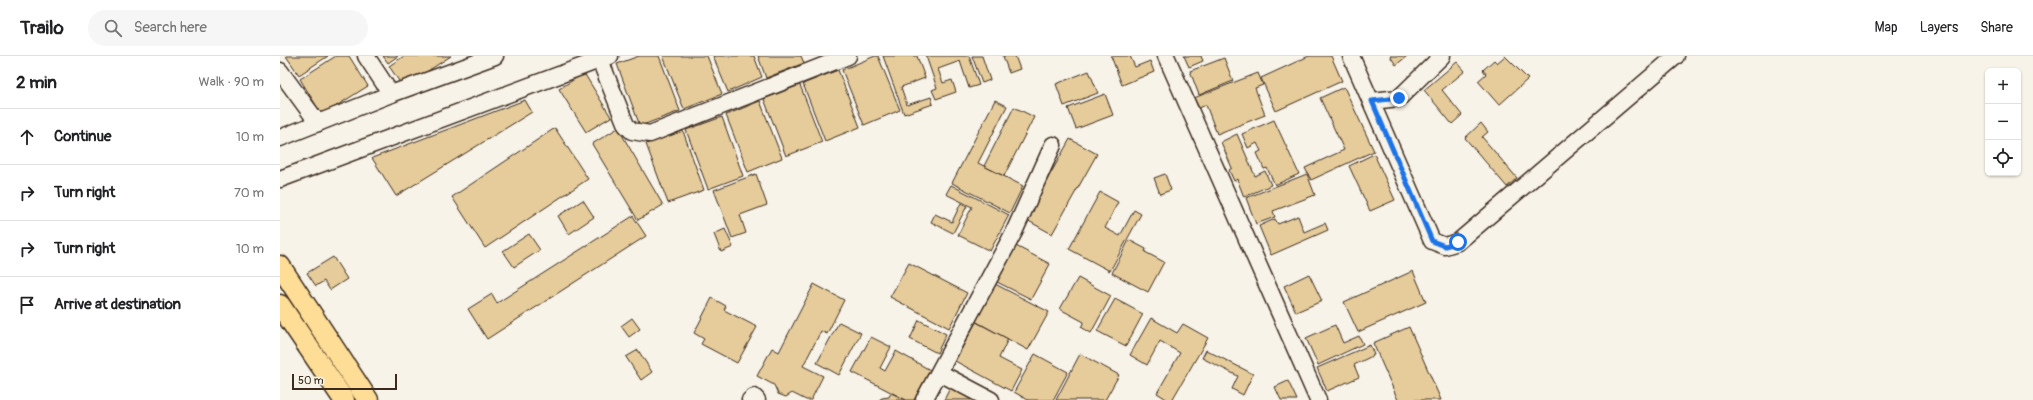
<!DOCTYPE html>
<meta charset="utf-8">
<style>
:root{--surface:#fff;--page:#f6f6f6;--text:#202124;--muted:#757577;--line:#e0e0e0}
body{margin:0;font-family:Pangolin,sans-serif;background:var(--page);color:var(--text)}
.controls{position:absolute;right:12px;top:12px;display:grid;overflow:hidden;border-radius:6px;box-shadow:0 1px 3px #0004}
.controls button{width:36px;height:36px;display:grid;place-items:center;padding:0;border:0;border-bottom:1px solid var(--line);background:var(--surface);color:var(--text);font:20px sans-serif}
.scale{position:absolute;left:12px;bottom:10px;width:105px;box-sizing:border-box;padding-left:4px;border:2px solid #3b2a1e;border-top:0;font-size:11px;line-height:14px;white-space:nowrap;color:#3b2a1e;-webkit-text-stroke:3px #f7f3e8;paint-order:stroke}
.stop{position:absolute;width:12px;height:12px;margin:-9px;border:3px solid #1a73e8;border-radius:50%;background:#fff}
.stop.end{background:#1a73e8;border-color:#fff;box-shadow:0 1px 4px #0008}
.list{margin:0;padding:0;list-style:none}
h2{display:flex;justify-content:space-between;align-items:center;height:52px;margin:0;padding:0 16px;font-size:17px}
h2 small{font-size:13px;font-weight:400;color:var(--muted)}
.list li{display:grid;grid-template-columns:26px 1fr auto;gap:12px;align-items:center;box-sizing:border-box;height:56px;padding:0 16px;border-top:1px solid var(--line)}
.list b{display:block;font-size:15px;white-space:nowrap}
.list em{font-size:13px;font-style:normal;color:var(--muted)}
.icon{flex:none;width:22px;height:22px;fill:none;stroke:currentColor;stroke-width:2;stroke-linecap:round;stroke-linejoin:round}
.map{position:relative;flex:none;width:1753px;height:344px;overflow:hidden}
header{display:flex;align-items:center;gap:24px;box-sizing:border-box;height:56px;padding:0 20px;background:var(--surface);border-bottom:1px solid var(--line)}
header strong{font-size:19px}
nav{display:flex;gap:22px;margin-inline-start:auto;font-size:14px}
.search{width:280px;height:36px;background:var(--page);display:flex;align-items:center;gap:10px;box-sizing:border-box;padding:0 14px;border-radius:22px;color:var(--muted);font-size:15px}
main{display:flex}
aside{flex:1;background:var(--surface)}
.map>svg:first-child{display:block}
.building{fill:#e6cc9b;stroke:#3b2a1e}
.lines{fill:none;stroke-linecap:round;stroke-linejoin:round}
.minor-casing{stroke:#3b2a1e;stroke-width:19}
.major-casing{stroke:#3b2a1e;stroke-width:23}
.minor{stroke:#f7f3e8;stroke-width:16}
.major{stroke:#fedd96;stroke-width:20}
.route{stroke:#1a73e8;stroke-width:5}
</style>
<header>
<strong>Trailo</strong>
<div class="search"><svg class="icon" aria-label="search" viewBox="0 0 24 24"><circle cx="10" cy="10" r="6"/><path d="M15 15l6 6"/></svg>Search here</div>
<nav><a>Map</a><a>Layers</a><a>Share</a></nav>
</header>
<main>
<aside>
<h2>2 min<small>Walk · 90 m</small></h2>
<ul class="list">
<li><svg class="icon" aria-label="ahead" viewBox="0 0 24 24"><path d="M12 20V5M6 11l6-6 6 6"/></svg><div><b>Continue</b></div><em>10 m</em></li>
<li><svg class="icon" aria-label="right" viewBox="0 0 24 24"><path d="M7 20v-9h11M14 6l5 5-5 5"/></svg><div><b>Turn right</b></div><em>70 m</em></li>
<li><svg class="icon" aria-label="right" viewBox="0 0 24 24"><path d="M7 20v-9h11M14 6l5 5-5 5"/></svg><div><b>Turn right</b></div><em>10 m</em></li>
<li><svg class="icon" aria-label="arrive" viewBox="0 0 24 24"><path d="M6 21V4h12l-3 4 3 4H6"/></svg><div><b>Arrive at destination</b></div></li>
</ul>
</aside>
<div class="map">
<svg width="1753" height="344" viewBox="0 0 1753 344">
<rect width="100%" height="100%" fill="#f7f3e8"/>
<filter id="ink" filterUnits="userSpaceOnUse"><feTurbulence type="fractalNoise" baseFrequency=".025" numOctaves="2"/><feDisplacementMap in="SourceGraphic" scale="8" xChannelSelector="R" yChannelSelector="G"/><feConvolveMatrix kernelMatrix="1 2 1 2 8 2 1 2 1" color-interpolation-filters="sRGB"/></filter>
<g filter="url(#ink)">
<g class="building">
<polygon points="6,0 48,0 19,19"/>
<polygon points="56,0 69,0 88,30 42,59 20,23"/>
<polygon points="103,0 118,0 108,7"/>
<polygon points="124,0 171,0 123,31 109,10"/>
<polygon points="359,0 379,0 400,55 360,70 337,8"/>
<polygon points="383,0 427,0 442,38 404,53"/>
<polygon points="433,0 474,0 482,21 448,36"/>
<polygon points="478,0 521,0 524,7 486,22"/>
<polygon points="595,0 598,0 620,54 584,69 562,14"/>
<polygon points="603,0 637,0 645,22 621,31 627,49 651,41 653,48 624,58"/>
<polygon points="646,0 689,0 699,29 689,32 680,5 658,13 663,27 672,24 676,36 656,43 652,34 657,32"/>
<polygon points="692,0 702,0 710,24 702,27"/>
<polygon points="723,0 735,0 740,13 729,17"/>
<polygon points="831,0 850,0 855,11 870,5 874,16 842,29"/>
<polygon points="904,0 921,0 923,5 909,11"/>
<polygon points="1029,0 1051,0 1062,25 996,55 981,22"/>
<polygon points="1110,0 1127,0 1116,9"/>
<polygon points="1225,0 1248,23 1219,49 1198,25 1206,18 1203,14 1214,4 1217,7"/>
<polygon points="944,2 953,25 919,39 910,15"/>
<polygon points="1177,6 1185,15 1162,34 1182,59 1172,68 1144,34"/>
<polygon points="558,14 580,71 545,85 523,28"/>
<polygon points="809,15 818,37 784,50 776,28"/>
<polygon points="304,17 331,61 306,76 279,33"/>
<polygon points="978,17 983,29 975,32 985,59 937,78 926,49 919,52 914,42"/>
<polygon points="520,29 542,86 506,100 484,43"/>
<polygon points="1064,31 1094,95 1031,124 1025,112 1064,94 1040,42"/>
<polygon points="825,38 833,59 796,73 788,52"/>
<polygon points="245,44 252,56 116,140 92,102"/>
<polygon points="715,44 727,50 698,107 743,130 730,157 672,127"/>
<polygon points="480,45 502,102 468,116 446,59"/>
<polygon points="734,51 754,61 724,120 704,110"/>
<polygon points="442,61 463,120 428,133 406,74"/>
<polygon points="994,64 1019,118 995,129 987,112 984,113 977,97 981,95 977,87 968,92 962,78"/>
<polygon points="1201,67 1208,76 1202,81 1237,122 1227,131 1185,82"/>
<polygon points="275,72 308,123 205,192 172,141"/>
<polygon points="338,72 383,149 358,164 312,88"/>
<polygon points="403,75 424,134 388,147 366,88"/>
<polygon points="957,78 975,120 985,115 991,129 964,141 957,123 954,125 949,114 952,112 941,86"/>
<polygon points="790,83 817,98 772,178 745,163"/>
<polygon points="1094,98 1115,144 1090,155 1069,110"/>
<polygon points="476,118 487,149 460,159 466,177 452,182 434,134"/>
<polygon points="885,118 891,134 880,138 874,122"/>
<polygon points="1027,118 1035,139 993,155 995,161 976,168 966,142"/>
<polygon points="671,129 729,159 710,195 678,179 692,151 666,138"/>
<polygon points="820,136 838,146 825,172 840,180 854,154 861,158 830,215 789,193"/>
<polygon points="303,144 314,161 289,178 278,160"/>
<polygon points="681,147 687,150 673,177 651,166 655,158 672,166"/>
<polygon points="353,160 366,180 207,283 188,253 212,238 217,247"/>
<polygon points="1018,160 1024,176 1045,167 1048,174 991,199 979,170 995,163 998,168"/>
<polygon points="445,173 453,191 441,196 434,178"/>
<polygon points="249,178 260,194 234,211 223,195"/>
<polygon points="849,184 866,193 865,196 884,206 868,236 832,217"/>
<polygon points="736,190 770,208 751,243 717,226"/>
<polygon points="53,201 67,223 50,234 44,225 36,230 27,217"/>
<polygon points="629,207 687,237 669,272 610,241"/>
<polygon points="1133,215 1146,246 1078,276 1064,246"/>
<polygon points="1029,218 1042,245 1016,256 1004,230"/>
<polygon points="798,222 831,240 811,277 801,271 804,266 780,253"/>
<polygon points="534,228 564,244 547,278 541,275 523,310 543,320 531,344 526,344 512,337 506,341 498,338 494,329 477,320 492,292 499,296"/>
<polygon points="715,228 769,256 748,294 695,265"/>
<polygon points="432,242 446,250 444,254 477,271 457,307 421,288 424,283 414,277"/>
<polygon points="835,243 863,258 846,290 817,275"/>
<polygon points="352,262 360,273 349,281 341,270"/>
<polygon points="871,262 897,277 903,268 928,282 892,344 888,344 877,337 900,297 880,285 867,309 850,299"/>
<polygon points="639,264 666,278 657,297 630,283"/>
<polygon points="559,266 581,277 559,319 537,307"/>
<polygon points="696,266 728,283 719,302 742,314 731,335 675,305"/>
<polygon points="1055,269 1063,287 1079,280 1083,288 1038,309 1026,282"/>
<polygon points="1129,271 1161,344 1118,344 1093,287"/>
<polygon points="591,281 611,291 600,312 605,315 616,295 650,314 634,344 626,344 572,316"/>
<polygon points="1090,289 1094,299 1074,309 1079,321 1047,335 1037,312"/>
<polygon points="358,294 372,316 361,324 346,301"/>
<polygon points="926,294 973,318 963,339 952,333 958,320 922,302"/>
<polygon points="755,298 788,316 773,344 748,344 734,336"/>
<polygon points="800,298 839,319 825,344 776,344"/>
<polygon points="1008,325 1017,344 1001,344 995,331"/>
<polygon points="672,328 693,339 691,344 664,344"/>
<polygon points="611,337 626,344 599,344 602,342 609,341"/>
</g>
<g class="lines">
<g class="minor-casing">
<g id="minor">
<polyline points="86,0 111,38"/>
<polyline points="886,0 1038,344"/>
<polyline points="1071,0 1152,185 1165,190 1178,186 1396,0"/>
<polyline points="320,4 346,69 352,75 370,78 568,0"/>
<polyline points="0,15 38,67"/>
<polyline points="1092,45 1119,42 1162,0"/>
<polyline points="0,82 111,38 215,0"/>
<polyline points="0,123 330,0"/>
<polyline points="660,317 711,344"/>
<polyline points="470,344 474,341 477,344"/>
<polyline points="644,344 734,176 773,89"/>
</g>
</g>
<g class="major-casing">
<g id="major">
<polyline points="0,210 88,344"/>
<polyline points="0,249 64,344"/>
</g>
</g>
<use href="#minor" class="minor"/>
<use href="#major" class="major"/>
</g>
</g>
<g class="lines" filter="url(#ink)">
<polyline class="route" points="1119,42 1092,45 1152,185 1165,190 1178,186"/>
</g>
</svg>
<div class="controls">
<button>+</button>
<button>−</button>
<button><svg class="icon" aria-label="locate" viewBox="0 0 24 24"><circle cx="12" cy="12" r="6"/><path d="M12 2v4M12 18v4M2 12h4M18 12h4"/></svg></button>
</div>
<div class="scale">50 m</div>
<div class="stop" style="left:1178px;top:186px"></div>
<div class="stop end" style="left:1119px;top:42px"></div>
</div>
</main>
